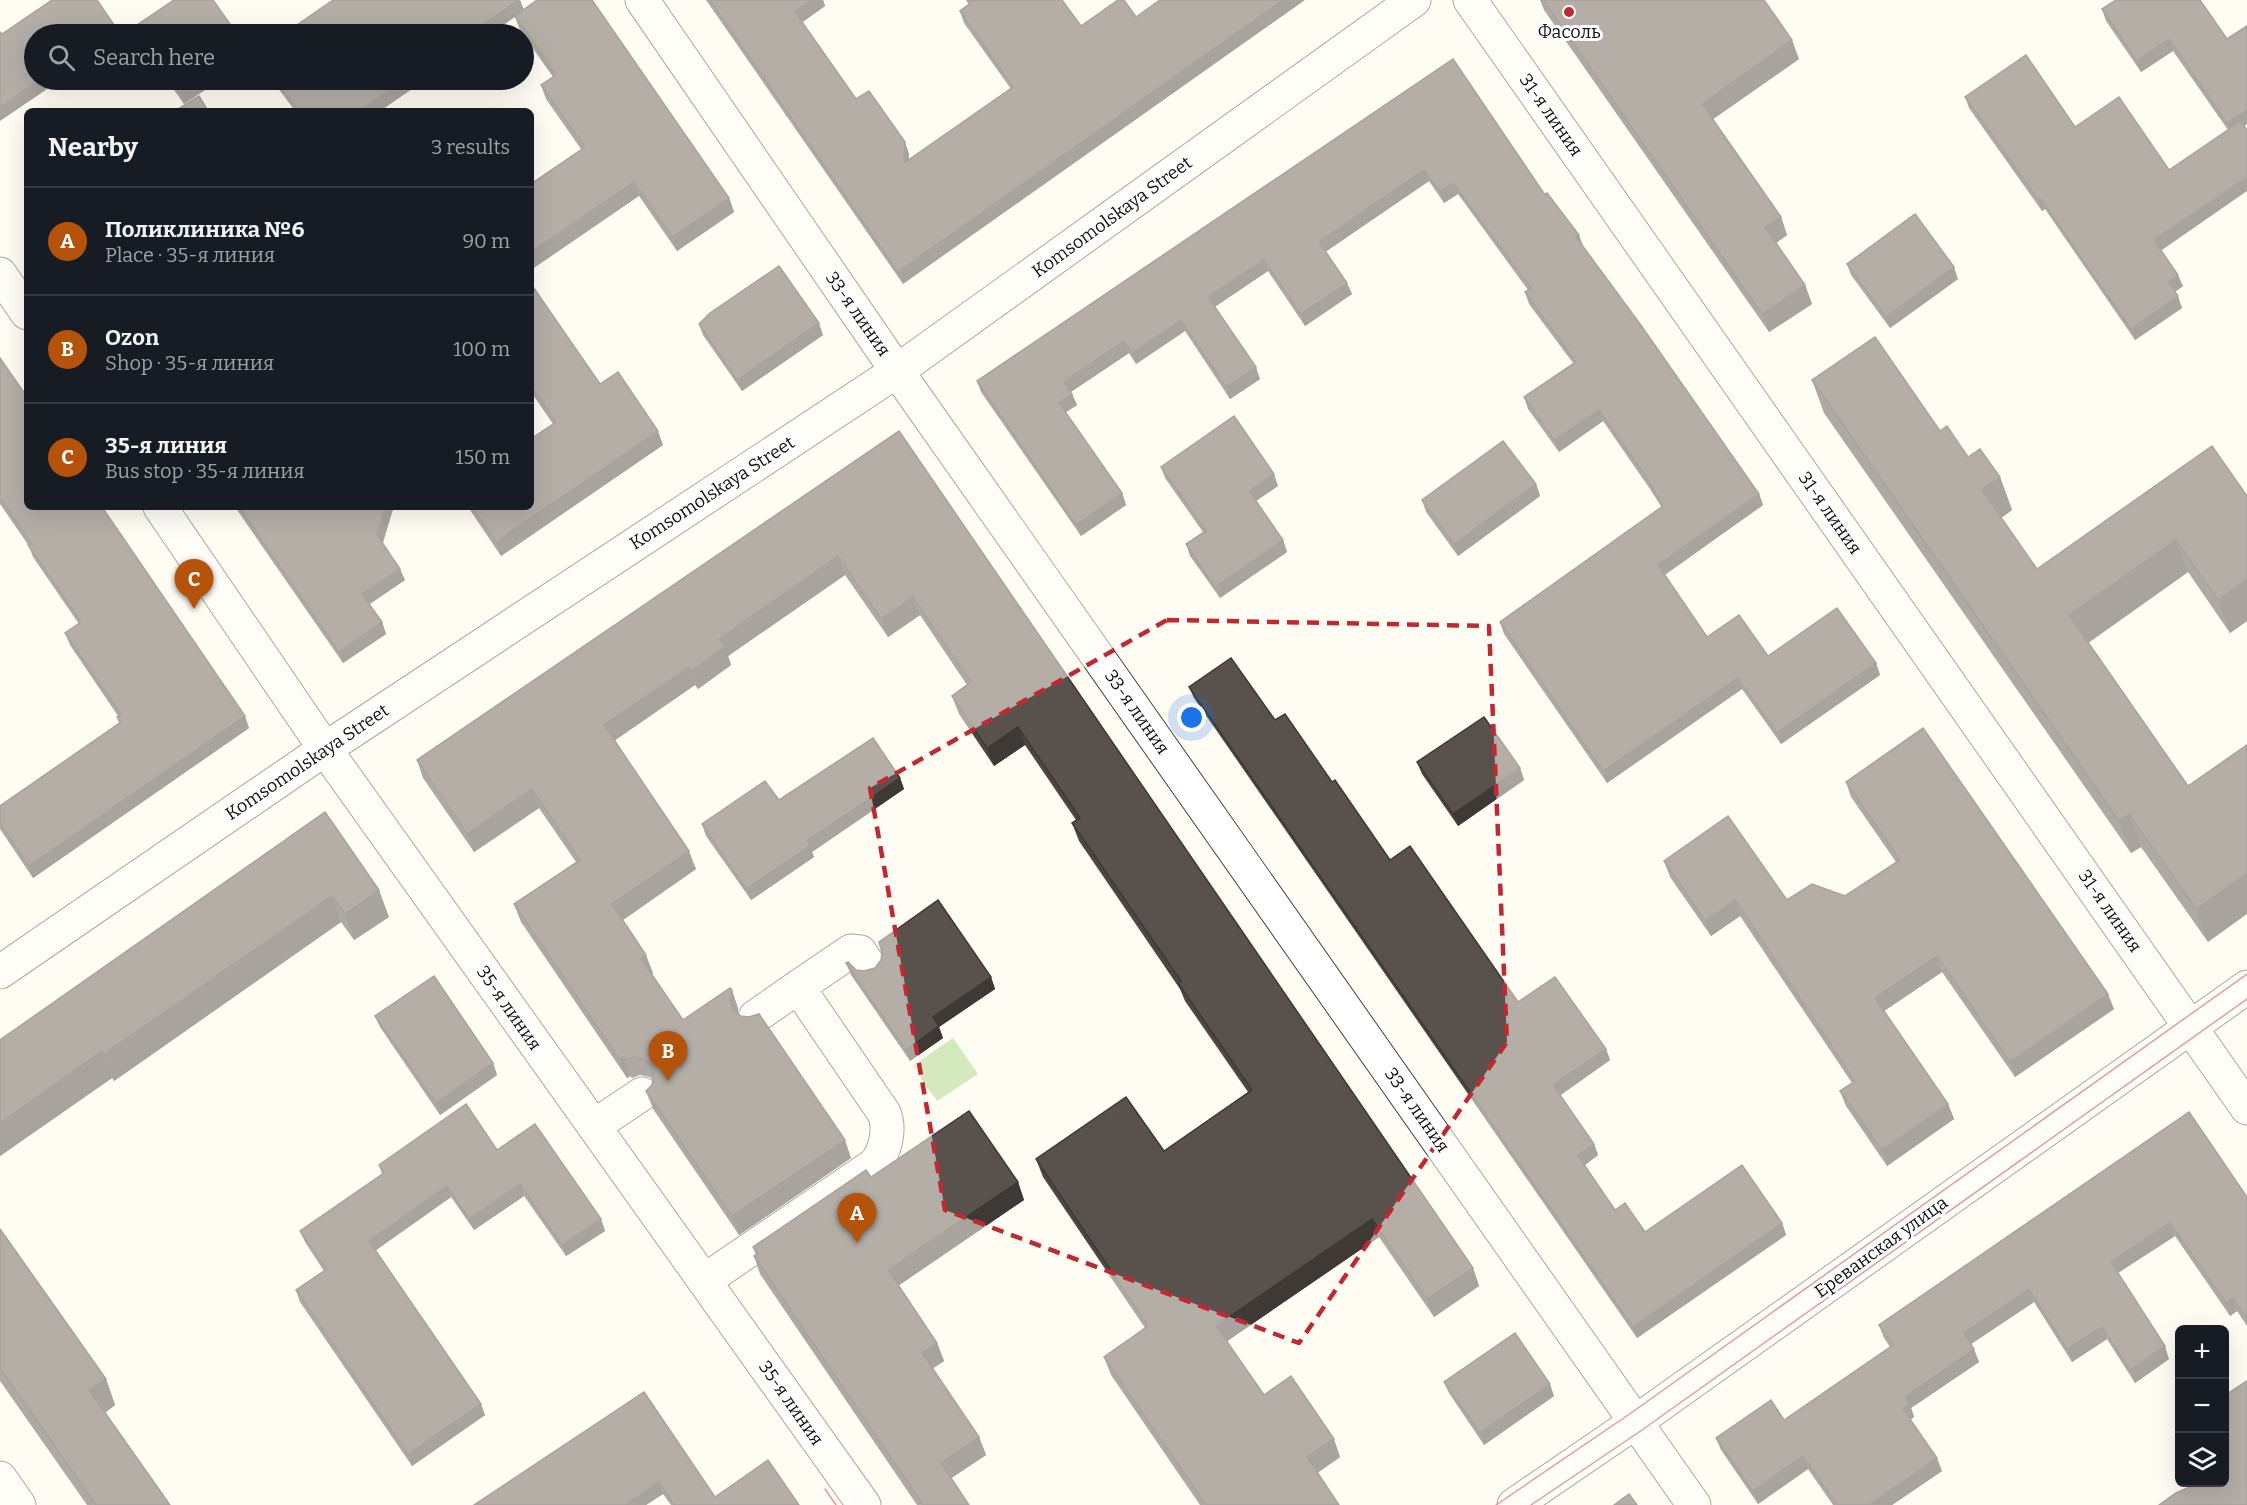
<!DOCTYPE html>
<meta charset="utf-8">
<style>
:root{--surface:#171b24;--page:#20242c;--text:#f1f3f6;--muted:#9ea1a6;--line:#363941;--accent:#b45309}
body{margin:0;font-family:Bitter,serif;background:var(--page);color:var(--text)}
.controls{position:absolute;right:18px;bottom:18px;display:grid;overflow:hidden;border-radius:9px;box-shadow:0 6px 24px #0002}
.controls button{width:54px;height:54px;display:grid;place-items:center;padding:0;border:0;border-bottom:2px solid var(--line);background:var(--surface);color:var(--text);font:30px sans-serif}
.you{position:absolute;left:1192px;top:718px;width:21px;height:21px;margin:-15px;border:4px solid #fff;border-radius:50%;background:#1a73e8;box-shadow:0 0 0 9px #1a73e833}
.badge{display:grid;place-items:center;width:39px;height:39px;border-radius:50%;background:var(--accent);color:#fff;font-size:20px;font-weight:700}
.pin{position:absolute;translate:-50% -50px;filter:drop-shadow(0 2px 3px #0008)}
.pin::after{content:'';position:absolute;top:32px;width:21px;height:18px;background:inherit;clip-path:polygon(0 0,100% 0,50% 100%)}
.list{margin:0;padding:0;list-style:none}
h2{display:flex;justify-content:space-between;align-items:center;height:78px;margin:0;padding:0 24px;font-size:26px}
h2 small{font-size:20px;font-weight:400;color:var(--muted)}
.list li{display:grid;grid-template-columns:39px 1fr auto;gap:18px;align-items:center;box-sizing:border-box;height:108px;padding:0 24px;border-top:2px solid var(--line)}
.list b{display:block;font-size:22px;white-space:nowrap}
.list p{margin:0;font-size:20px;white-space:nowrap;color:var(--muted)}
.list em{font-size:20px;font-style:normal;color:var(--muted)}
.icon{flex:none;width:33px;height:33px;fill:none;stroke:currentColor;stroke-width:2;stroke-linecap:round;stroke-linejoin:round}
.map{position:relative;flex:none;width:2247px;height:1505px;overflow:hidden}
.search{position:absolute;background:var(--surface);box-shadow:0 6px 24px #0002;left:24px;top:24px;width:510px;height:66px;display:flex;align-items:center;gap:15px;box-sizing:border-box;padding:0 21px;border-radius:33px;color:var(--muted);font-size:22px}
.panel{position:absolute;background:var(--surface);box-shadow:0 6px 24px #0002;left:24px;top:108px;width:510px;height:402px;border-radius:9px}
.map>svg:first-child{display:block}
.green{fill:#d4eabd}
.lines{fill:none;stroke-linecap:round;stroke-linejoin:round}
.minor-casing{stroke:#434343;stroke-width:35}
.minor{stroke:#fff;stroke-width:33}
.tram{stroke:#bf2932;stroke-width:1.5}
.wall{fill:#4d4641}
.shaded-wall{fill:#3e3935}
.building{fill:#59514c;stroke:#3e3935;stroke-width:1.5}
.marked{fill:none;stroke:#bf2932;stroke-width:4.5;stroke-dasharray:12 8;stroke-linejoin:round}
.poi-dot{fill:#bf2932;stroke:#fff;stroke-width:2}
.labels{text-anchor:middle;stroke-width:6;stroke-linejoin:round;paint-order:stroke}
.poi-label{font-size:18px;fill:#101010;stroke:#fff}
.street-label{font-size:18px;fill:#101010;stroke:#fff}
</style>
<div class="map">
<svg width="2247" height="1505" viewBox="0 0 2247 1505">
<rect width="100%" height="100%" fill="#fffcf3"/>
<polygon class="green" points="953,1038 978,1074 937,1101 912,1066"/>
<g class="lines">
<g class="minor-casing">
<g id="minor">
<polyline points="642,0 897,371 1694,1505"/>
<polyline points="1470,0 2247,1108"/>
<polyline points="0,274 27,313"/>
<polyline points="160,507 325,749 864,1505"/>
<polyline points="0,972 325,749 897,371 1414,0"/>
<polyline points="798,987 851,951 860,952 868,964"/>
<polyline points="594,1126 642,1094"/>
<path d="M704 1281 874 1165C885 1153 891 1129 884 1113L798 987 755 1017"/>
<polyline points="0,1478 19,1505"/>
<polyline points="1514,1505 1637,1421 2247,987"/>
</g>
</g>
<use href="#minor" class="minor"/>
<g class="tram">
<polyline points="825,1489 836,1505"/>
<polyline points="1496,1505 1631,1413 2247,974"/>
<polyline points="1531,1505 1642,1430 2247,999"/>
</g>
</g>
<g class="wall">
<polygon points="333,0 520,0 524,10 729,198 734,212 677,251 639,196 581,149 546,99 541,85 553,77 520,30 515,17"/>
<polygon points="706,0 823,0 825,6 802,22 856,99 909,154 909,160 1011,89 964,23 960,11 969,5 966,0 1062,0 903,284"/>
<polygon points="1540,0 1764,0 1799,59 1713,119 1781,217 1787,235 1776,243 1805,285 1812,304 1769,332 1544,10"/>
<polygon points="2102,9 2227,39 2247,26 2247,124 2244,126 2161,250 2183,286 2175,292 2182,308 2135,340 2045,209 2042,211 1969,108 1965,97 2075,127 2169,170 2228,130 2173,51 2141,72 2106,21"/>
<polygon points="1453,59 1545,195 1579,235 1583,247 1759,494 1763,505 1664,575 1707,637 1768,656 1876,663 1880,675 1781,744 1742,689 1607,783 1504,634 1500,622 1662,508 1650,489 1603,421 1559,452 1528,409 1524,397 1573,363 1529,304 1525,292 1528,290 1458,194 1444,203 1429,181 1326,251 1352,294 1305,326 1268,271 1215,307 1260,379 1230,399 1185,331 1136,364 1129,353 1071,392 1077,405 1066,412 1122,493 1126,505 1081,536 981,392 977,381"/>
<polygon points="167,80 220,80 184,104"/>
<polygon points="272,80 425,80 380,111 295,111"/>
<polygon points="1847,264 1958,279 1890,328 1851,275"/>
<polygon points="531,284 600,384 663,445 501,556 468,507 531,507 553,424 531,392"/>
<polygon points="699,324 823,335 742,391 703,335"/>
<polygon points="0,358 249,728 33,878 0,829 0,806 119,723 117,717 118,716 70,645 65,633 79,624 33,557 29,546 0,504"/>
<polygon points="1812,380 1940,431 1968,457 2000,477 2012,510 2001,518 2037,569 2247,496 2247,621 2230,633 2188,572 2088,643 2188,786 2208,942 2141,847 2131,853 1824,413"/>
<polygon points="899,431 1473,1268 1479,1286 1434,1317 1379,1237 1227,1341 1264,1395 1340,1457 1317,1473 1339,1505 1200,1505 1111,1375 1104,1357 1145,1328 1043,1177 1036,1159 1164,1151 1248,1092 1185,1001 1180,989 1079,841 1072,823 1076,820 1025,745 994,766 959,714 952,696 967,685 920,615 888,637 845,575 728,656 731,665 698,689 695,685 615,740 696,869 622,920 653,973 652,974 683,1020 738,1008 738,1013 851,1158 739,1235 653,1109 646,1091 652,1085 653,1080 650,1077 640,1075 632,1078 630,1076 627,1078 521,922 514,904 576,862 539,808 474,852 423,778 417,760"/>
<polygon points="1161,467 1278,486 1256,501 1283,540 1287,552 1220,598 1190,556 1186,544 1203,532 1165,478"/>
<polygon points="1536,484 1540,496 1458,556 1426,512 1422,500"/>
<polygon points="235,507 397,507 393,509 383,543 405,580 369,604 382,622 386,634 343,663"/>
<polygon points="1189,687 1275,720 1332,782 1390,860 1518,1002 1606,1049 1610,1060 1560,1095 1594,1144 1598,1155 1585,1165 1615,1210 1645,1232 1782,1223 1786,1235 1637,1338 1194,698"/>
<polygon points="1417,762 1520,768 1524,780 1458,826 1422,774"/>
<polygon points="900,778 904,789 812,852 814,857 751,900 706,836 702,824 779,800"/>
<polygon points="1846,782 2114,1009 2015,1077 1942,972 1884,1011 1948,1104 1954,1119 1887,1166 1846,1106 1840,1091 1852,1083 1740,916 1711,936 1670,877 1664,861 1787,900 1845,896 1896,862 1851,797"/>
<polygon points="325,812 389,917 354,940 341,922 114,1081 112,1078 0,1156 0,1040"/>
<polygon points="846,963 856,970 864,971 991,977 995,989 939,1027 943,1038 910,1061 851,975"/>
<polygon points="375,1016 493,1063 497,1075 440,1115 380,1027"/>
<polygon points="497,1150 601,1219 605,1231 566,1256 524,1196 474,1230 451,1197 375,1251 485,1415 412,1466 300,1302 296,1290 324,1271 305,1242 300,1231 382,1174 379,1165"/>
<polygon points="871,1177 1018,1182 1024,1200 899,1285 937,1343 944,1361 933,1368 979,1437 986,1455 951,1478 969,1505 917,1505 760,1274 754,1256 756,1255 753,1247"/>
<polygon points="2247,1197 2247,1326 2237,1311 2230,1316 2175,1236 2118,1273 2169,1359 2135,1383 2107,1339 2072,1362 2034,1302 1971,1344 1979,1362 1911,1408 1914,1417 1910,1420 1942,1471 1892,1505 1833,1505 1808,1469 1758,1504 1721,1450 1716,1438 1784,1420 1890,1347 1884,1338 1879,1325"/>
<polygon points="0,1229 106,1379 115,1405 105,1413 170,1505 87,1505 0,1381"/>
<polygon points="1444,1382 1554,1396 1484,1445 1449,1393"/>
<polygon points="644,1392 715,1497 799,1505 671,1505 663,1494 646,1505"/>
</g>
<g class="shaded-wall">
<polygon points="519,0 520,0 524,11 490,34 469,34"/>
<polygon points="812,0 823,0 825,6 800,24 795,12"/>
<polygon points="1283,0 1305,0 903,284 898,272"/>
<polygon points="2169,39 2173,51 2141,72 2137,61"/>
<polygon points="1792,40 1799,59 1709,122 1702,104"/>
<polygon points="40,80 54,80 56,83 0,121 0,107"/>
<polygon points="56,80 71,80 59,88"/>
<polygon points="200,80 220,80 184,104 180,93"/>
<polygon points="405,80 425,80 380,111 359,111"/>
<polygon points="2247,110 2247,124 2232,135 2227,123"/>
<polygon points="905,142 909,154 908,175 904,163"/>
<polygon points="1424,170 1429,181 1324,253 1319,242"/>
<polygon points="2247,177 2247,191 2159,252 2154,240"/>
<polygon points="634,182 639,196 531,270 531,252"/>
<polygon points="1453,183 1458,194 1444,203 1440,192"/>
<polygon points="729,198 734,212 677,251 672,237"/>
<polygon points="2040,198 2045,209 2042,211 2038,199"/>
<polygon points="1781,217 1787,235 1772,246 1765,227"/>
<polygon points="1579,235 1583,246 1580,249 1576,237"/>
<polygon points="1264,260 1268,271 1212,308 1208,297"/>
<polygon points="1954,267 1958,279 1890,328 1886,317"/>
<polygon points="2178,275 2183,286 2172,294 2168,282"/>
<polygon points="1347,283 1352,294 1305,326 1301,314"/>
<polygon points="1805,285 1812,304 1769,332 1762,314"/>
<polygon points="2178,296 2182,308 2135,340 2131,329"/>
<polygon points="1181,320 1185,331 1136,364 1132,353"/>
<polygon points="819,323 823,335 742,391 737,380"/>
<polygon points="1124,341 1129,353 1069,393 1064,382"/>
<polygon points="1256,367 1260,379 1230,399 1226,387"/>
<polygon points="1072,394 1077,405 1063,414 1059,403"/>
<polygon points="1599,410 1603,421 1559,452 1554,440"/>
<polygon points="658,431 663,445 501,556 496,542"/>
<polygon points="1274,474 1278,486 1253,503 1249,491"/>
<polygon points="2000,477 2012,510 1994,523 1982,490"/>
<polygon points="1536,484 1540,496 1458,556 1454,544"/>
<polygon points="1122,493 1126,505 1081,536 1076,525"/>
<polygon points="1759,494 1763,505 1662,577 1658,565"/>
<polygon points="386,507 397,507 393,509 381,547 377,535"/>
<polygon points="1283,540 1287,552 1220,598 1215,587"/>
<polygon points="2176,540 2188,572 2081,648 2069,615"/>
<polygon points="838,556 845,575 728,656 731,665 698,689 691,671 719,639"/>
<polygon points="400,569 405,580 367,606 362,594"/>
<polygon points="2247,579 2247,621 2230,633 2218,600"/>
<polygon points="913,597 920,615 888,637 881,619"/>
<polygon points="382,622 386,634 343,663 339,652"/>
<polygon points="1876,663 1880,675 1781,744 1777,733"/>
<polygon points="689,667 695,685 611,743 604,725"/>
<polygon points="1738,678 1742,689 1607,783 1603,771"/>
<polygon points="245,716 249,728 33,878 29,866"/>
<polygon points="1018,727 1025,745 994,766 987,748"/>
<polygon points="1520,768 1524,780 1458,826 1453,814"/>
<polygon points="900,778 904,789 812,852 814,857 751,900 746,889 807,841"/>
<polygon points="532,789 539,808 474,852 467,834"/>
<polygon points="2129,814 2141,847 2131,853 2119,821"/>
<polygon points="689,851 696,869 619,923 612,904"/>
<polygon points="2247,873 2247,914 2208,942 2196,909"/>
<polygon points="379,890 389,917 354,940 345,914"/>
<polygon points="332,896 341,922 114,1081 104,1054"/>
<polygon points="1735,900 1740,916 1711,936 1705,921"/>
<polygon points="646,955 653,973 648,977 641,959"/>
<polygon points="1937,956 1942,972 1881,1013 1875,998"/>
<polygon points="991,977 995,989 939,1027 943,1038 910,1061 906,1050 933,1017"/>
<polygon points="732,990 738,1008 736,1019 730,1001"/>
<polygon points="2108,994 2114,1009 2015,1077 2010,1062"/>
<polygon points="1606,1049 1610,1060 1558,1097 1553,1085"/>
<polygon points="102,1051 112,1078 0,1156 0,1123"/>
<polygon points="624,1057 630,1076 627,1078 620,1060"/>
<polygon points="493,1063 497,1075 440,1115 436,1103"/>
<polygon points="1948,1104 1954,1119 1887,1166 1882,1150"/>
<polygon points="845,1140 851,1158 739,1235 732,1216"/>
<polygon points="1594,1144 1598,1155 1582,1167 1578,1156"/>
<polygon points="1018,1182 1024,1200 895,1288 888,1270"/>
<polygon points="520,1184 524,1196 474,1230 469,1219"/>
<polygon points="447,1186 451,1197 373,1252 369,1241"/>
<polygon points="601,1219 605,1231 566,1256 562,1245"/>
<polygon points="1372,1219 1379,1237 1223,1344 1216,1326"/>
<polygon points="1782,1223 1786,1235 1637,1338 1633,1327"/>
<polygon points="2170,1223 2175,1236 2116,1274 2111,1262"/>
<polygon points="1473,1268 1479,1286 1434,1317 1427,1299"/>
<polygon points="2029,1289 2034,1302 1968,1346 1964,1333"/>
<polygon points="2233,1298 2237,1311 2230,1316 2226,1303"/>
<polygon points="2102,1327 2107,1339 2072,1362 2067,1349"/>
<polygon points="937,1343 944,1361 929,1371 922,1353"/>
<polygon points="2165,1346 2169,1359 2135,1383 2130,1370"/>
<polygon points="1974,1349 1979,1362 1911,1408 1914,1417 1907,1421 1903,1409 1905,1397"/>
<polygon points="106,1379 115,1405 99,1417 89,1390"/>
<polygon points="1550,1384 1554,1396 1484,1445 1480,1433"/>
<polygon points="481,1404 485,1415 412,1466 408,1454"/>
<polygon points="979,1437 986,1455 947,1481 941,1463"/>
<polygon points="1334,1439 1340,1457 1313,1476 1307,1457"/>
<polygon points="1803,1456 1808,1469 1758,1504 1753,1491"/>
<polygon points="1937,1458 1942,1471 1892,1505 1869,1505"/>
<polygon points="659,1482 663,1494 646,1505 625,1505"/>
</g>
<g class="building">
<polygon points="52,0 97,0 119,32 116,34 34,34 34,80 40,80 0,107 0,32 2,34"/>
<polygon points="174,0 213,0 237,34 140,34 134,27"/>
<polygon points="333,0 519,0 469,34 284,34"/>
<polygon points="537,0 592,0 729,198 672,237 634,182 531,252 531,184 585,147 541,85 556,75 515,16"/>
<polygon points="710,0 812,0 795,12 856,99 869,91 905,142 904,163 1013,87 960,11 972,2 970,0 1062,0 1081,26 1118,0 1124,0 1136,17 1160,0 1283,0 898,272"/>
<polygon points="1543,0 1764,0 1792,40 1702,104 1781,217 1765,227 1805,285 1762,314"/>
<polygon points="2116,0 2200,0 2227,39 2247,26 2247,110 2227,123 2169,39 2137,61 2102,9"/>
<polygon points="2026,55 2075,127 2119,97 2169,170 2241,121 2247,130 2247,177 2154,240 2178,275 2168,282 2178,296 2131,329 2040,198 2038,199 1965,97"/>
<polygon points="1453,59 1545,195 1547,193 1579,235 1576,237 1640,324 1759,494 1658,565 1707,637 1739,615 1768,656 1837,608 1876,663 1777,733 1738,678 1603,771 1500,622 1663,506 1646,477 1599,410 1554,440 1524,397 1576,362 1525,292 1531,288 1453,183 1440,192 1424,170 1319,242 1347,283 1301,314 1264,260 1208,297 1256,367 1226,387 1181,320 1132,353 1124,341 1064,382 1072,394 1059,403 1122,493 1076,525 977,381"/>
<polygon points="171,80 200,80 180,93"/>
<polygon points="276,80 405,80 359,111 298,111"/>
<polygon points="199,96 208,111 175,111"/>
<polygon points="1915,214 1954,267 1886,317 1847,264"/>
<polygon points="779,266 819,323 737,380 699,324 710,313"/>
<polygon points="531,284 600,384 618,372 658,431 496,542 472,507 531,507 531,439 556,422 531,386"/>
<polygon points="1875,337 1940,431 1947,426 1968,457 1980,449 2000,477 1982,490 2037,569 2212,446 2247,496 2247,579 2218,600 2176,540 2069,615 2188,786 2247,745 2247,873 2196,909 2129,814 2119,821 1812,380"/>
<polygon points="0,358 27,397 27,507 102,507 245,716 29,866 0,823 0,806 121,722 117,717 121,714 65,633 81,622 28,545 31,543 0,498"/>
<polygon points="1234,416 1274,474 1249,491 1283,540 1215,587 1186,544 1206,531 1161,467"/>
<polygon points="899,431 1473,1268 1427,1299 1372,1219 1216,1326 1264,1395 1291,1376 1334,1439 1307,1457 1339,1505 1206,1505 1104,1357 1148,1326 1036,1159 1126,1097 1164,1151 1252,1090 1178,983 1181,981 1072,823 1080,818 1018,727 987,748 952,696 971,682 913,597 881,619 838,556 719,639 725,647 691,671 689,667 604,725 689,851 612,904 646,955 641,959 683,1020 730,988 732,990 730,1001 733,1010 741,1016 749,1017 759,1014 845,1140 732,1216 646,1091 652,1085 654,1075 651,1065 643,1059 634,1057 625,1060 624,1057 620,1060 514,904 580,860 532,789 467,834 417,760"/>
<polygon points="1503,441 1536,484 1454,544 1422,500"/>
<polygon points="239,507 386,507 377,535 400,569 362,594 382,622 339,652"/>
<polygon points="1231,658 1275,720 1285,714 1332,782 1335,780 1390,860 1410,846 1518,1002 1555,977 1606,1049 1553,1085 1594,1144 1578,1156 1615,1210 1625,1203 1645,1232 1742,1165 1782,1223 1633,1327 1189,687"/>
<polygon points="1484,717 1520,768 1453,814 1417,762"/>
<polygon points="1923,728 2108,994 2010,1062 1937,956 1875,998 1948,1104 1882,1150 1840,1091 1855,1081 1735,900 1705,921 1664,861 1728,816 1787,900 1812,884 1845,896 1900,860 1846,782"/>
<polygon points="873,738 900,778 807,841 810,846 746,889 702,824 765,781 779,800"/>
<polygon points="325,812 379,890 345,914 332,896 104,1054 102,1051 0,1123 0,1040"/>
<polygon points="938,900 991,977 933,1017 939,1026 906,1050 846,963 848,962 856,970 864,971 875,968 881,960 882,952 879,942"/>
<polygon points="434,976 493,1063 436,1103 375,1016"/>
<polygon points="466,1104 497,1150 535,1124 601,1219 562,1245 520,1184 469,1219 447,1186 369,1241 481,1404 408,1454 296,1290 327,1269 300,1231 384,1173 379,1165"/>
<polygon points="969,1111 1018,1182 888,1270 937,1343 922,1353 979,1437 941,1463 969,1505 923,1505 754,1256 758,1254 753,1247 866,1170 871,1177"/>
<polygon points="2189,1112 2247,1197 2247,1320 2233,1298 2226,1303 2170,1223 2111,1262 2165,1346 2130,1370 2102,1327 2067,1349 2029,1289 1964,1333 1974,1349 1905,1397 1910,1404 1903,1409 1937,1458 1869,1505 1837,1505 1803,1456 1753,1491 1716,1438 1771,1400 1784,1420 1893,1345 1879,1325"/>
<polygon points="0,1229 106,1379 89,1390 170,1505 96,1505 0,1368"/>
<polygon points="1515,1333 1550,1384 1480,1433 1444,1382"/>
<polygon points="2247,1381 2247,1505 2159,1505 2176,1493 2201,1482 2224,1482 2224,1473 2226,1472 2224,1469 2224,1396"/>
<polygon points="644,1392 715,1497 768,1460 799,1505 674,1505 659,1482 625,1505 474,1505"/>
<polygon points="1629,1494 1637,1505 1614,1505"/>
</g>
<path d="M0 0H2247V1505H0ZM1167 620 1489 626 1507 1042 1299 1343 945 1210 870 788Z" fill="#fffcf3" fill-opacity=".55" fill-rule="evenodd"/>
<path class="marked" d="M1167 620 1489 626 1507 1042 1299 1343 945 1210 870 788Z"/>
<circle class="poi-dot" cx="1569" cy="12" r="6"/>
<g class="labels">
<g class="poi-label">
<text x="1569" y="38">Фасоль</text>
</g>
<g class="street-label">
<text transform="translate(1551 115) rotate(55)" y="6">31-я линия</text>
<text transform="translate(1112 217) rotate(-36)" y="6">Komsomolskaya Street</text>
<text transform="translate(858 314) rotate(55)" y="6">33-я линия</text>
<text transform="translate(712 493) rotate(-33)" y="6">Komsomolskaya Street</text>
<text transform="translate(1830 513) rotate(55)" y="6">31-я линия</text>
<text transform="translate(1137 712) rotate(55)" y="6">33-я линия</text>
<text transform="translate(307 762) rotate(-34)" y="6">Komsomolskaya Street</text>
<text transform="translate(2110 911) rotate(55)" y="6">31-я линия</text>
<text transform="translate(509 1008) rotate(55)" y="6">35-я линия</text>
<text transform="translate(1417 1110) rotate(55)" y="6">33-я линия</text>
<text transform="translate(1881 1247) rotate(-36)" y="6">Ереванская улица</text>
<text transform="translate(791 1403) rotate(55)" y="6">35-я линия</text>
</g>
</g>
</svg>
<div class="controls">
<button>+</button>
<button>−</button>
<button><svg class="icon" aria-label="layers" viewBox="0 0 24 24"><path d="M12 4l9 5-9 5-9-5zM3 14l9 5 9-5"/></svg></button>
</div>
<div class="you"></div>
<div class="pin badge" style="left:857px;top:1243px">A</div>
<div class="pin badge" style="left:668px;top:1081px">B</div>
<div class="pin badge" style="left:194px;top:609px">C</div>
<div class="search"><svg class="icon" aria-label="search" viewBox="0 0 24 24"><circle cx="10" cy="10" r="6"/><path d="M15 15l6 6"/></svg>Search here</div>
<section class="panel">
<h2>Nearby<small>3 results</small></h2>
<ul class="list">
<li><span class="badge">A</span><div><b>Поликлиника №6</b><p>Place · 35-я линия</p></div><em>90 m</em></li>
<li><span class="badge">B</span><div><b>Ozon</b><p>Shop · 35-я линия</p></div><em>100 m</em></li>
<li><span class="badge">C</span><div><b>35-я линия</b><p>Bus stop · 35-я линия</p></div><em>150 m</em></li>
</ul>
</section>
</div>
